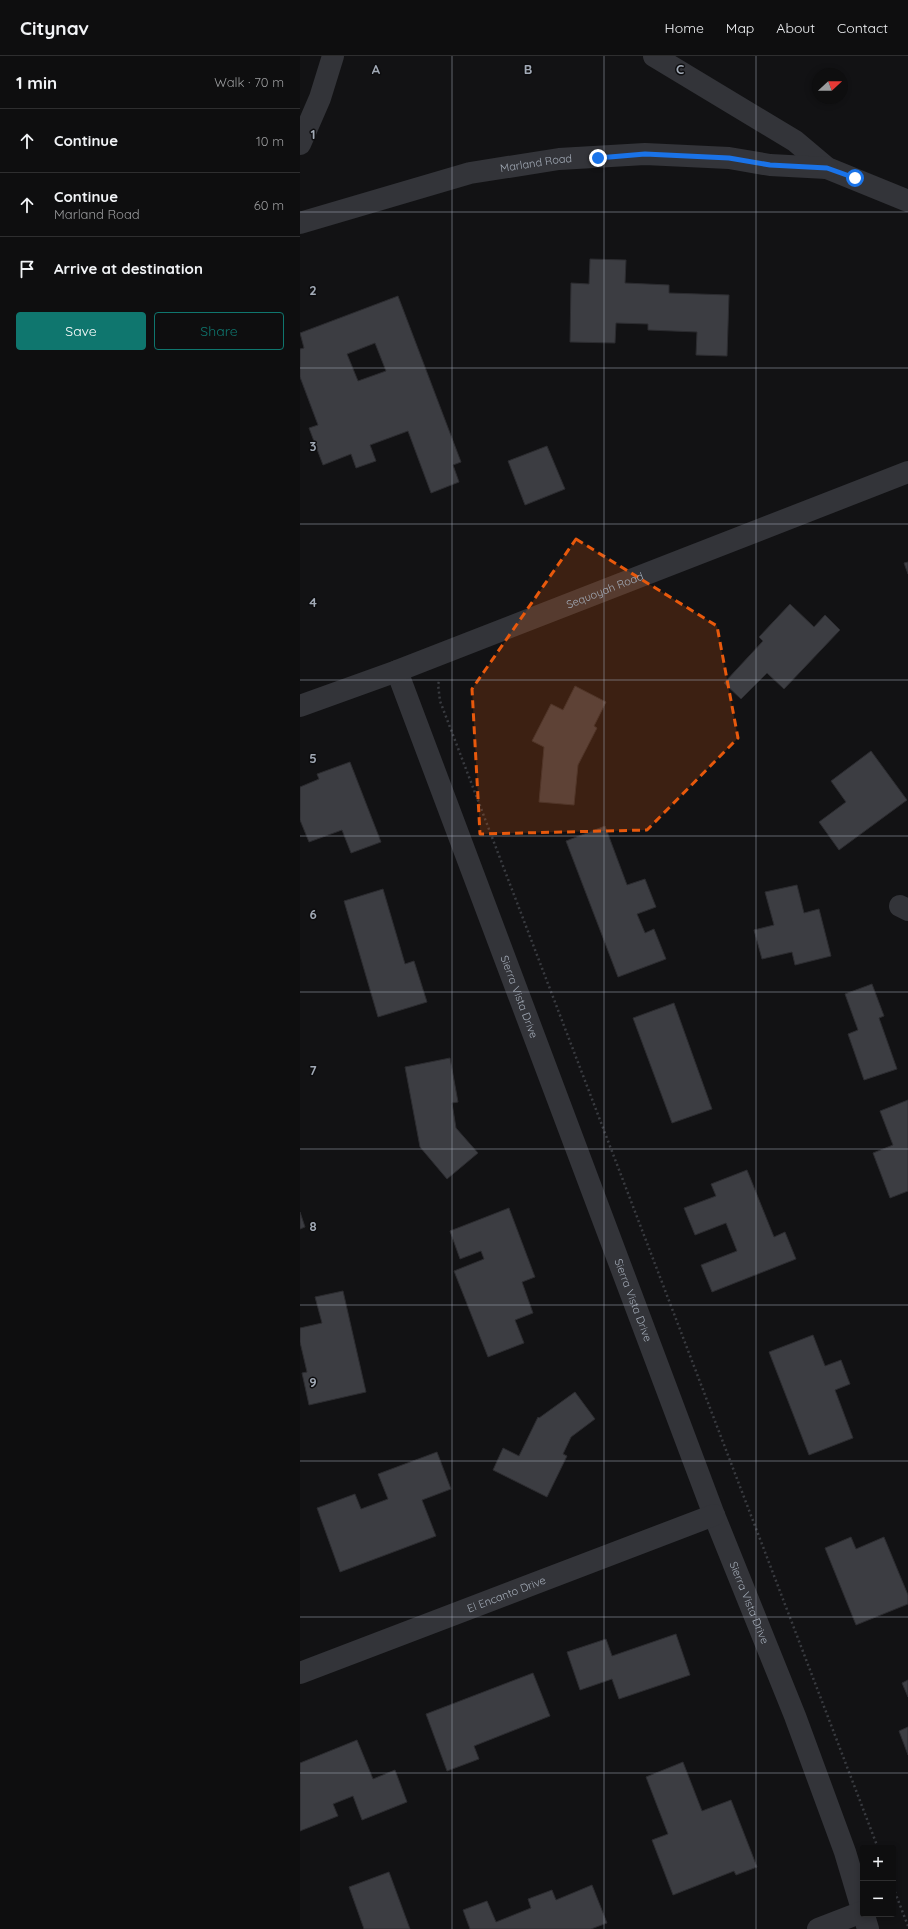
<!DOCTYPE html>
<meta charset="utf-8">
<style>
:root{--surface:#0e0e0f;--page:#1c1c1d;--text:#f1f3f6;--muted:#9b9c9e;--line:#2e2e2f;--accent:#0f766e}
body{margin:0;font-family:Quicksand,sans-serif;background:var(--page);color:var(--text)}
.controls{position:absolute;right:12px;bottom:12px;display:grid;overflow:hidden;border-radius:4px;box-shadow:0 2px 6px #0003}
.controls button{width:36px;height:36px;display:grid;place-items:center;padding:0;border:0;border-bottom:1px solid var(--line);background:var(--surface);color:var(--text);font:20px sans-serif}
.compass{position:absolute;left:512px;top:12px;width:36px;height:36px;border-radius:50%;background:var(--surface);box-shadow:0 2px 6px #0003;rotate:69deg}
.stop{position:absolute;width:12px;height:12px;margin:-9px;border:3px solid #1a73e8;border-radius:50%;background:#fff}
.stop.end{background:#1a73e8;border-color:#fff;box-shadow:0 1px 4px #0008}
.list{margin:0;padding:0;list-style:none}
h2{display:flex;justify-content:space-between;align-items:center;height:52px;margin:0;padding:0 16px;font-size:17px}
h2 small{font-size:13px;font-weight:400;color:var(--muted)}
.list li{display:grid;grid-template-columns:26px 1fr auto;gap:12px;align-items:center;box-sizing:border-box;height:64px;padding:0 16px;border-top:1px solid var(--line)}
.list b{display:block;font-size:15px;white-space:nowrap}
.list p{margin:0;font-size:13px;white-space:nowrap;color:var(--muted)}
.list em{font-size:13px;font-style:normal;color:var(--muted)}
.actions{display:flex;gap:8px;padding:12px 16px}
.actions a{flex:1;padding:9px 0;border:1px solid var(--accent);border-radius:4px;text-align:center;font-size:14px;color:var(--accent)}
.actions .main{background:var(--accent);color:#fff}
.icon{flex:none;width:22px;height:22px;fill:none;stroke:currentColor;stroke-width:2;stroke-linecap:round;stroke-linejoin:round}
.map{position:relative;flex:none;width:608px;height:1873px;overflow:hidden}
header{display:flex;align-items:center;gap:24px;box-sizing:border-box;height:56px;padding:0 20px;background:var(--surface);border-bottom:1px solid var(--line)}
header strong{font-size:19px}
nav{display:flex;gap:22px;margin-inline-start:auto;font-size:14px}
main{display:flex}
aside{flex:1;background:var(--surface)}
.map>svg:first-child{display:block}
.building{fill:#3c3d42;stroke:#2c2c30;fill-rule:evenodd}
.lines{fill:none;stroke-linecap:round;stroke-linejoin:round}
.path{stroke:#393b40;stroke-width:2.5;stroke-dasharray:2 3;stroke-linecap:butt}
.minor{stroke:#333439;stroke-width:22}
.route{stroke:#1a73e8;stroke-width:5}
.marked{fill:#e8590c;fill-opacity:0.2;stroke:#e8590c;stroke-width:3;stroke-dasharray:8 5;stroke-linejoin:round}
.grid{fill:none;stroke:#a2aab6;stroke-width:1;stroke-opacity:0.55}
.labels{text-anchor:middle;stroke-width:3;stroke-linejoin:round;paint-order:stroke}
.street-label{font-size:11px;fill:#a2aab6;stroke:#0d0d0f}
.grid-label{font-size:13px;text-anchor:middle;font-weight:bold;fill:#a2aab6;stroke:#0d0d0f;stroke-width:3;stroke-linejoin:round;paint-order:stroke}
</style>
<header>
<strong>Citynav</strong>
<nav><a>Home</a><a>Map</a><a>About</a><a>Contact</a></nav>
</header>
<main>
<aside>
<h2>1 min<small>Walk · 70 m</small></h2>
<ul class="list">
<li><svg class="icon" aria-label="ahead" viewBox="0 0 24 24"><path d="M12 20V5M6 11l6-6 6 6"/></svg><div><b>Continue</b></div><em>10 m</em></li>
<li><svg class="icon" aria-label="ahead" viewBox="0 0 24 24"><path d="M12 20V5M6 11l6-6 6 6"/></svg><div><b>Continue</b><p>Marland Road</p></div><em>60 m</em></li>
<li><svg class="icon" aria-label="arrive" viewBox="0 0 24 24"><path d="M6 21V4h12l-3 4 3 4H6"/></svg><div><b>Arrive at destination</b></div></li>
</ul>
<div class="actions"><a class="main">Save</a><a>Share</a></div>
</aside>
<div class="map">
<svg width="608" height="1873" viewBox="0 0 608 1873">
<rect width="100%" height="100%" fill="#121214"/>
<g class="building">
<polygon points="290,203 326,204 325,227 369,229 369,237 429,239 427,300 396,299 397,276 348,274 348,268 316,267 315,287 270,286 271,227 289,228"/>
<path d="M98 240 161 406 153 409 159 426 131 437 108 375 70 389 76 405 56 412 51 398 23 409 9 372 18 369 0 321V293L4 292 0 277ZM75 287 86 315 58 325 47 298Z"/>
<polygon points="247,390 265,433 225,449 208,405"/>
<polygon points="608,506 608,518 604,507"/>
<polygon points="490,548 514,571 525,559 540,574 484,633 467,617 441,643 424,627 463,585 459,581"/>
<polygon points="275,630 306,646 294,670 297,672 278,709 274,749 239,746 244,691 232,685 251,648 263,654"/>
<polygon points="571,695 607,744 539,794 519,766 546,746 531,725"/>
<polygon points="50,706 81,786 51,797 42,774 9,786 0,764 0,731 19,723 17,718"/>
<polygon points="305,770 327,829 345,823 356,851 337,858 345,877 354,873 366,903 318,921 266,785"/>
<polygon points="497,829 504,857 519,853 531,900 495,909 492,896 462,903 454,874 474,869 465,836"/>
<polygon points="83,833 105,908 114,905 127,946 78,961 44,845"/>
<polygon points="572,928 584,960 579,962 597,1013 564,1024 548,978 558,974 545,938"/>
<polygon points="374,947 412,1053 372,1067 333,962"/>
<polygon points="150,1002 158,1046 152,1047 156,1072 178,1097 147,1123 120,1091 105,1011"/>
<polygon points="608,1044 608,1135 590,1142 573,1097 593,1089 580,1055"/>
<polygon points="447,1114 474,1181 485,1176 496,1203 412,1236 401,1209 437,1195 426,1167 395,1179 384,1152 416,1140 411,1128"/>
<polygon points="209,1152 235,1221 222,1226 233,1257 215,1264 224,1287 188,1301 154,1215 184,1203 181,1195 160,1203 150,1175"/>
<polygon points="0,1156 5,1171 0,1173"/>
<polygon points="43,1235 66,1336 9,1349 2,1317 7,1316 0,1286 0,1272 22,1267 15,1241"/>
<polygon points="513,1279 525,1310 541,1304 550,1328 535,1334 553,1382 509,1399 469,1296"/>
<polygon points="275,1336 295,1363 271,1381 263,1398 267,1400 247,1441 193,1414 203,1392 219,1400 238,1361 239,1362"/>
<polygon points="137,1396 151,1433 122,1444 136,1480 40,1516 17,1452 55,1438 61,1453 88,1443 78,1418"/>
<polygon points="551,1481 556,1493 584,1481 608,1539 608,1548 556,1569 525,1492"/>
<polygon points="376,1578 390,1619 319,1643 312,1623 280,1634 267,1596 306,1583 312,1600"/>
<polygon points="233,1617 250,1660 174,1690 179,1703 147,1715 126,1658"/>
<polygon points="608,1624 608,1641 602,1627"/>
<polygon points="608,1671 608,1699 599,1675"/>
<polygon points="57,1684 73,1723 95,1714 107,1746 62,1764 53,1740 33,1748 38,1760 0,1775 0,1707"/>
<polygon points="383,1706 402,1755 431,1744 457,1811 436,1819 434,1815 373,1839 352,1784 368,1778 346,1721"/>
<polygon points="89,1816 110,1873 64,1873 49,1831"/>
<polygon points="292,1829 307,1867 291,1873 170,1873 163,1854 187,1845 196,1866 231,1852 228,1843 252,1834 256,1844"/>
</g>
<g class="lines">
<g class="path">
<polyline points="139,626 138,628 140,645 578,1792"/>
<polyline points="593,1831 608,1870"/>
</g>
<g class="minor">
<polyline points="354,0 495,85 527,112 608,145"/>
<polyline points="0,88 20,42 33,0"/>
<path id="s1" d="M0 167 170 117 259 103 345 98 429 102 470 109 527 112"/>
<path id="s2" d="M97 615 414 1459 495 1660 545 1796 568 1873"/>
<path id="s3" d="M0 650 97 615 608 416"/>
<polyline points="600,850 608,854"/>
<path id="s4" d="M0 1617 414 1459"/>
<polyline points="518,1873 562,1856"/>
</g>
</g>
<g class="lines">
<polyline class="route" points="298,102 345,98 429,102 470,109 527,112 555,122"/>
</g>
<path class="marked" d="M276 483 417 570 438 682 347 774 180 778 172 633Z"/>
<path class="grid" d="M152 0V1873M304 0V1873M456 0V1873M0 156H608M0 312H608M0 468H608M0 624H608M0 780H608M0 936H608M0 1093H608M0 1249H608M0 1405H608M0 1561H608M0 1717H608"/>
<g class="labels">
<g class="street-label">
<text dy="4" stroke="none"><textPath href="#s1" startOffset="244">Marland Road</textPath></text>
<text dy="4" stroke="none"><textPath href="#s3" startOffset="326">Sequoyah Road</textPath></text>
<text dy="4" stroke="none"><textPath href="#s2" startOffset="348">Sierra Vista Drive</textPath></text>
<text dy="4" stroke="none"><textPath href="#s2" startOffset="672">Sierra Vista Drive</textPath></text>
<text dy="4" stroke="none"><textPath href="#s4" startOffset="221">El Encanto Drive</textPath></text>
<text dy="4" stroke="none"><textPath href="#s2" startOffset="996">Sierra Vista Drive</textPath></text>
</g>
</g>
<g class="grid-label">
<text x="76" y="18">A</text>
<text x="228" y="18">B</text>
<text x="380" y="18">C</text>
<text x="13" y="83">1</text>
<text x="13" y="239">2</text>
<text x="13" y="395">3</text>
<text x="13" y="551">4</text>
<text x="13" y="707">5</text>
<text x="13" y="863">6</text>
<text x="13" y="1019">7</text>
<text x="13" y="1175">8</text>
<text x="13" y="1331">9</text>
</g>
</svg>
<div class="controls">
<button>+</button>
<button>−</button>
</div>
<svg class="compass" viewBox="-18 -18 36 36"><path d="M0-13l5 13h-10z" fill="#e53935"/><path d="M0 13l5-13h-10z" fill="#9b9c9e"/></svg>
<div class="stop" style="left:555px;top:122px"></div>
<div class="stop end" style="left:298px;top:102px"></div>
</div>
</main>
